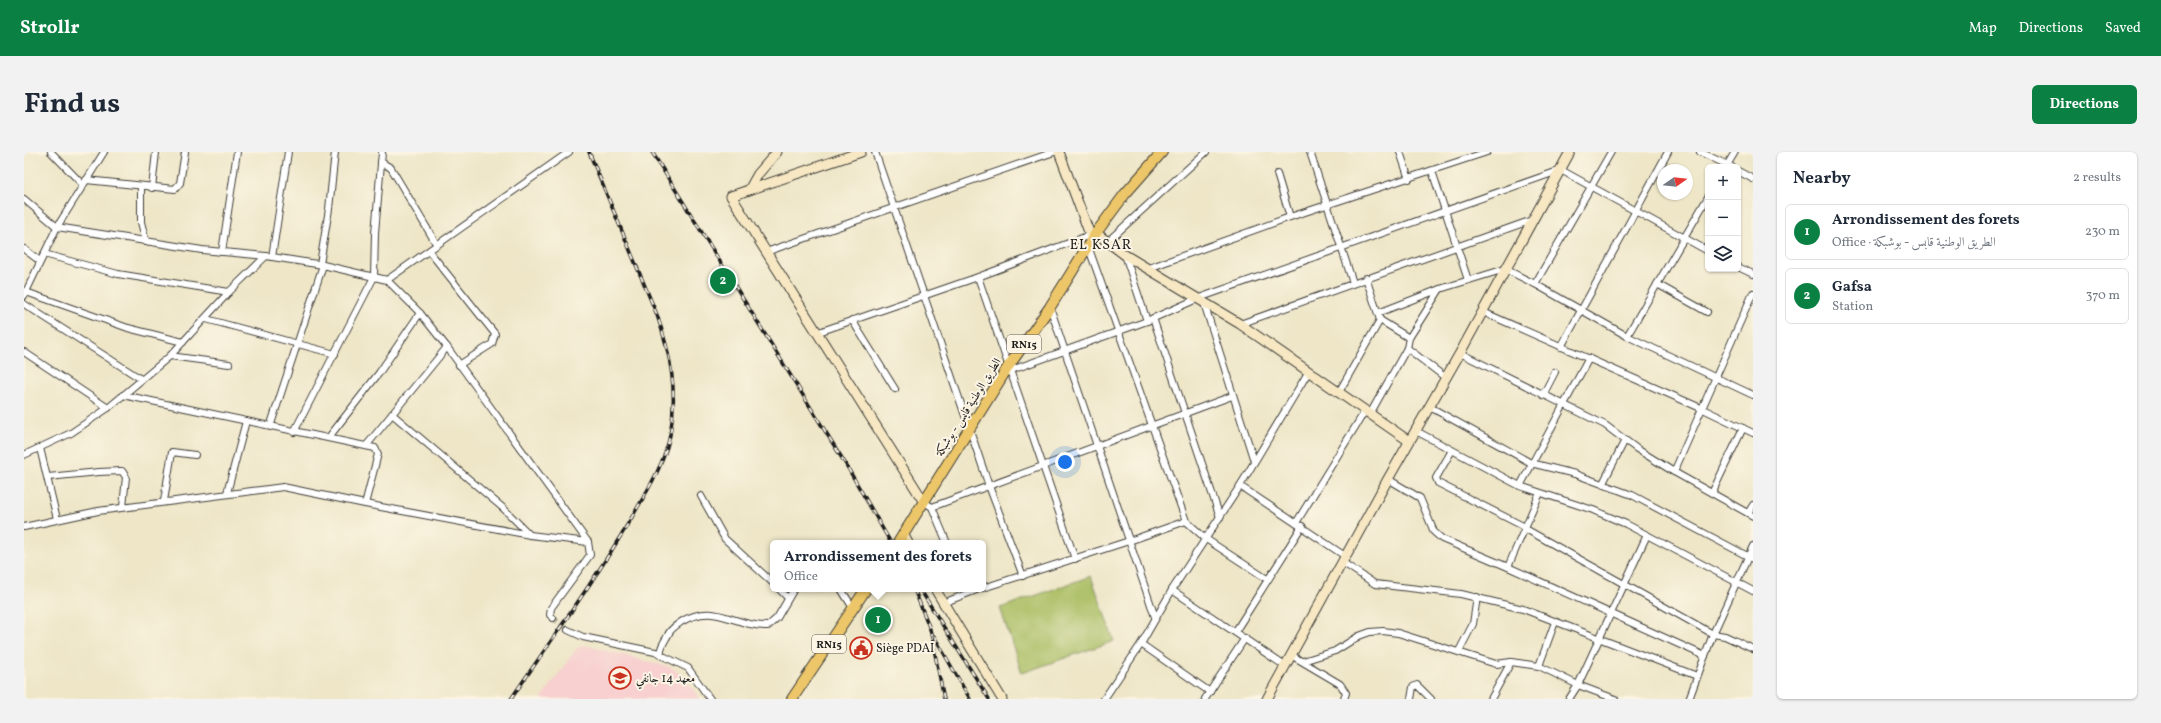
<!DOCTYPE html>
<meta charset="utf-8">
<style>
:root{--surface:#fff;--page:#f2f2f3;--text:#1f2937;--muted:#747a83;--line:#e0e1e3;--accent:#0b8043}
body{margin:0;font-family:Vollkorn,Amiri,serif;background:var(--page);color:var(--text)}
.controls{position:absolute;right:12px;top:12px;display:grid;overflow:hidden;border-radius:6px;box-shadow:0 1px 3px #0004}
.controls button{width:36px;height:36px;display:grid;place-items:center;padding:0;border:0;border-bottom:1px solid var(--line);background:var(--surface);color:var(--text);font:20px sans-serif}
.compass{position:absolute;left:1633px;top:12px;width:36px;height:36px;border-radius:50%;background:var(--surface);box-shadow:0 1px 3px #0004;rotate:76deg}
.you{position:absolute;left:1041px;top:310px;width:14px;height:14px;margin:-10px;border:3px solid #fff;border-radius:50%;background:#1a73e8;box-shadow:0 0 0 6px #1a73e833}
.badge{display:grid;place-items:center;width:26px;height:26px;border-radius:50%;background:var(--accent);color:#fff;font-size:13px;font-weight:700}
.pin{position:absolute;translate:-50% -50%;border:2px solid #fff;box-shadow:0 1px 4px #0006}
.popup{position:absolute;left:746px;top:388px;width:216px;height:52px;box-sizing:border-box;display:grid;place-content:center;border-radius:6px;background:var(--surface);filter:drop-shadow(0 1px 3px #0005);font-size:13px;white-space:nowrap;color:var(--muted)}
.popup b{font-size:15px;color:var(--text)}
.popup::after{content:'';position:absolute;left:50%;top:100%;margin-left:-8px;border:8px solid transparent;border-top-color:var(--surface)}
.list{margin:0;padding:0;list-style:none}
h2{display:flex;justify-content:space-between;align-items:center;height:52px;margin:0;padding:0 16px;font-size:17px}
h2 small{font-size:13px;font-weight:400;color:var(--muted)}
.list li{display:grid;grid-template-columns:26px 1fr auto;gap:12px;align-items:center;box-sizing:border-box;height:56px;margin:0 8px 8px;padding:0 8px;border:1px solid var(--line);border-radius:6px}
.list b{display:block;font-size:15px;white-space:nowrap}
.list p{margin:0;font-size:13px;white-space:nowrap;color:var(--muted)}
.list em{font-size:13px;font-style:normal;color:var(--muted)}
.icon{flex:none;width:22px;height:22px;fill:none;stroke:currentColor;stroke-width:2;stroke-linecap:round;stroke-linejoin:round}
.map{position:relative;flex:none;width:1729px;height:547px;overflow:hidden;border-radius:6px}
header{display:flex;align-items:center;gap:24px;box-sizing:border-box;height:56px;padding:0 20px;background:var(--accent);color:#fff}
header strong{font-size:19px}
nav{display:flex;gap:22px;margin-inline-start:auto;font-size:14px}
.intro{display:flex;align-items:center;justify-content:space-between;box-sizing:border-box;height:96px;padding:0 24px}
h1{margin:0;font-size:28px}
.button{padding:10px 18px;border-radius:6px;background:var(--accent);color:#fff;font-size:14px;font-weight:700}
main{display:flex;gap:24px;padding:0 24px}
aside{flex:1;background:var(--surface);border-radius:6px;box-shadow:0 1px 3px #0004}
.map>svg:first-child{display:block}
.built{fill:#f7d0cf}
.grass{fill:#a9bd62;stroke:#626c3f}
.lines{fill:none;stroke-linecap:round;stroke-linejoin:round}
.street-tunnel{stroke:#c4bea5;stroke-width:6;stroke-dasharray:6 3;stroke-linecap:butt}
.street-casing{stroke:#3c3a36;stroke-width:8}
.secondary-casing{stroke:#3c3a36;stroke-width:11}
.primary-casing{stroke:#3c3a36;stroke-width:12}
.street{stroke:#fff;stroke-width:6}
.secondary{stroke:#f7e8c3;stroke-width:9}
.primary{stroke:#ecc669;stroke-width:10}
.rail-casing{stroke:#1c1c1c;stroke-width:3.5}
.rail{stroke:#fcf5e5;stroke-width:2;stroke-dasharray:6;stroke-linecap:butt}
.labels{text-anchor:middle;stroke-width:4;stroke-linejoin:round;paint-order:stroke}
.shield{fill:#fcf5e5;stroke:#5f5d58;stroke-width:1}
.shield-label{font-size:11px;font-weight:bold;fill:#1c1c1c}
.street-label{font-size:12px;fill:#1c1c1c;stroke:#fcf5e5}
.poi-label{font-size:12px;fill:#1c1c1c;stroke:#fcf5e5;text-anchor:start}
.quarter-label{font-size:14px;letter-spacing:1px;fill:#1c1c1c;stroke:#fcf5e5}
</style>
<header>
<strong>Strollr</strong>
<nav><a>Map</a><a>Directions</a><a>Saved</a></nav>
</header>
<div class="intro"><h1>Find us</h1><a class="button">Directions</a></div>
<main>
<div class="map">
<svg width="1729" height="547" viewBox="0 0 1729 547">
<rect width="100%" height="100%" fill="#fcf5e5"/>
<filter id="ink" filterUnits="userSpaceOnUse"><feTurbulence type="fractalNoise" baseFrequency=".025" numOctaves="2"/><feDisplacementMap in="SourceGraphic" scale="8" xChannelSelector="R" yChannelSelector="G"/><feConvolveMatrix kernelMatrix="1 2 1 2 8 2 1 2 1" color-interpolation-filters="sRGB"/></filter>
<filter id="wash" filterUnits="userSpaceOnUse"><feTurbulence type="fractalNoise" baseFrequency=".012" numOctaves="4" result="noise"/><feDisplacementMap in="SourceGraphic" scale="16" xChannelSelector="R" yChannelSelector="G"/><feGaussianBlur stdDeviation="0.9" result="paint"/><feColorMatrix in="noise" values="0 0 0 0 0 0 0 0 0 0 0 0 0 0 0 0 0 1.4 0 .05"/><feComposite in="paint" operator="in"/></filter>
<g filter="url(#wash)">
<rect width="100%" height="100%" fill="#eee6c7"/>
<polygon class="built" points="560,493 646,515 652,518 666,533 676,547 517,547 552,497"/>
<polygon class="grass" points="1067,424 1090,489 998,521 976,456"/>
</g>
<g filter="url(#ink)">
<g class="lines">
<polyline class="street-tunnel" points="529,466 544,478"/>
<g class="street-casing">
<g id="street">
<polyline points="27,0 59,33"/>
<polyline points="851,0 965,334 999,424"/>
<polyline points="1286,0 1329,131"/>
<polyline points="1376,0 1385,27"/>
<polyline points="1676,0 1708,15"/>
<polyline points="357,10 367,16 413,93"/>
<polyline points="1702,15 1711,0"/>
<polyline points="1408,19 1444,128"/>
<polyline points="1714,19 1729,27"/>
<polyline points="1253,22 1266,65"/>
<polyline points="62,28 151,37 156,31 161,0"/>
<polyline points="117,35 117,70 122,90"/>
<polyline points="128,36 132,0"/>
<polyline points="0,47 33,75 178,98 242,104"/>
<polyline points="1083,90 1182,0"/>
<polyline points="1064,94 1162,369 1182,387 1243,427"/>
<polyline points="0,97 16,109"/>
<polyline points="405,99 471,182 468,192 435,213"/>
<polyline points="198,100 213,0"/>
<polyline points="742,100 1030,0"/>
<polyline points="20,102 94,122 205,140"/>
<polyline points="1101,103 1123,169"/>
<polyline points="248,105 264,0"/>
<polyline points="296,112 305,57 311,0"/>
<polyline points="1714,115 1729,122"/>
<polyline points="1125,116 1266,65 1463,0"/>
<polyline points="954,125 1051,407"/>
<polyline points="1342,126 1356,168 1385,186"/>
<polyline points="363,128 545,0"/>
<polyline points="1511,132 1587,0"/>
<polyline points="1633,132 1683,160"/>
<polyline points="2,140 104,176 159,190"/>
<polyline points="0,144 33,75 80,0"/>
<polyline points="1180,151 1230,309"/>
<polyline points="0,152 117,227"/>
<polyline points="1026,155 1131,465"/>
<polyline points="1459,160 1679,257 1729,281"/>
<polyline points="1354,161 1416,137 1481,117 1511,132 1603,184 1729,243"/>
<polyline points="1129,166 1196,365"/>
<polyline points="182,167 311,202"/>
<polyline points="828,168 871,237"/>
<polyline points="1216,172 1508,68"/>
<polyline points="792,181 954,125 1066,83"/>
<polyline points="1603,184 1684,45"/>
<polyline points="1537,195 1644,0"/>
<polyline points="1383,196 1422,226"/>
<polyline points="0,200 84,256"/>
<polyline points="1436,201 1581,273 1613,297 1650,320 1729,364"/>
<polyline points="146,204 205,212"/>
<polyline points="985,219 1123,169 1175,146 1537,18 1684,99"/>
<polyline points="1315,240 1356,168"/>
<polyline points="99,243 351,296 354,302 341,352"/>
<polyline points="1519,243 1531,220"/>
<polyline points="1406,255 1507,311 1551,322 1608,343 1729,407"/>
<polyline points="368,262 479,356 506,383"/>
<polyline points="1346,262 1383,196 1385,186 1416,137"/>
<polyline points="246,275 299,113"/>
<polyline points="1392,279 1496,334 1569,358 1602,372 1729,439"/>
<polyline points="270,280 350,125 351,81 358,0"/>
<polyline points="305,285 355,221 396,161"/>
<polyline points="342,294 423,195"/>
<polyline points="16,296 33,367"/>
<polyline points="1427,300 1412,326 1414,331 1501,375"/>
<polyline points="0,303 47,281 84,256 146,204 205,140 242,104 299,113 363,128 396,161 423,195 564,390 566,403 527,456 526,463 529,466"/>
<polyline points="1650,320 1729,141"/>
<polyline points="24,325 75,320 98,319 102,325 99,355"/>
<polyline points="1364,327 1396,346 1410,380 1418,387 1484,415 1681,504"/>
<polyline points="1579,331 1601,288"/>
<polyline points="1216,334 1321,404"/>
<polyline points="1496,334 1565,206"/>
<polyline points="203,341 222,269"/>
<polyline points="1688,341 1719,276"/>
<polyline points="677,344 701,387 749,431"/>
<polyline points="140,349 148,300 171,303"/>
<polyline points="900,350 908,355 923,391"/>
<polyline points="908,355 1208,244"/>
<polyline points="1724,361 1729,353"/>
<polyline points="1272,371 1341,259"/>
<polyline points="0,375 74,359 259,335 341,352 506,383 564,390"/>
<polyline points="1500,376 1689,482 1701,484 1729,497"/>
<polyline points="1318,410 1351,432 1437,442 1499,457 1673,524"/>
<polyline points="1484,415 1516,341"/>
<polyline points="959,436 1105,389 1162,369"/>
<polyline points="755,437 764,446"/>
<polyline points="817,437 829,456"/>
<polyline points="1148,438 1261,514"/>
<polyline points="919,451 955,437"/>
<polyline points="544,478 559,485 636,501"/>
<polyline points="1211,480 1278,374"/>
<polyline points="1117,492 1186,540"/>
<polyline points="1435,499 1449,472 1453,445"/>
<polyline points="1267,503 1316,532 1322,541 1320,547"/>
<polyline points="1279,509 1311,499 1335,484 1346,480 1359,479 1374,481 1472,512 1487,510 1515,514 1554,533 1591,547"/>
<polyline points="1515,514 1531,470"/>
<path d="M686 547 664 516 637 503C635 496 641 489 644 483 646 477 652 474 657 470 691 449 710 475 744 474L753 466 770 437"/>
<polyline points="1080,547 1117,492 1148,438 1216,334 1285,219"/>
<polyline points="1181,547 1221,486"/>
<polyline points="1387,547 1389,535 1393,533 1407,547"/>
<polyline points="1467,547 1487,510"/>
<polyline points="1545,547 1554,533 1623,383"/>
<polyline points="1665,547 1689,482 1729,394"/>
</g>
</g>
<g class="secondary-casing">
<g id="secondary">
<polyline points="837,0 707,44 900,350"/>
<polyline points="1035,0 1068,88"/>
<polyline points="725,38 734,22 753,0"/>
<polyline points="1072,81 1101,103 1216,172 1385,289"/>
<polyline points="879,382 884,391"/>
<polyline points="911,437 978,547"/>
<polyline points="1243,547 1364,327 1436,201 1546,0"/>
</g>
</g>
<g class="primary-casing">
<g id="primary">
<polyline points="874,391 984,215 1026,155 1072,81 1101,42 1138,0"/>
<polyline points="768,547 842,437"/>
</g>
</g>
<use href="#street" class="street"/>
<use href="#secondary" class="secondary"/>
<use href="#primary" class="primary"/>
<g class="rail-casing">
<g id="rail">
<polyline points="628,0 821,311 867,391"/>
<polyline points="890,437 906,477 920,547"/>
<polyline points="896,437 965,547"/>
<polyline points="910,484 946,547"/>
<path d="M487 547C528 487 571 428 608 365 623 339 640 313 646 283 654 241 647 203 633 163L565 0"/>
</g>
</g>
<use href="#rail" class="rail"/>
</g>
</g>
<defs>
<g id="civic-ring" transform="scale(1.15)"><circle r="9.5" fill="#fcf5e5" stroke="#c8321e" stroke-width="1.5"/><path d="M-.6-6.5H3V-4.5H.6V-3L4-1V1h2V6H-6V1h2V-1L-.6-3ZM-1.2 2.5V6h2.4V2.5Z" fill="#c8321e"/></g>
<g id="school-ring" transform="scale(1.15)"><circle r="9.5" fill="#fcf5e5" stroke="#c8321e" stroke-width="1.5"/><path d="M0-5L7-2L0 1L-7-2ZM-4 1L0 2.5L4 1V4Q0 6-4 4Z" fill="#c8321e"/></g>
</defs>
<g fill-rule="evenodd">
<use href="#civic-ring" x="837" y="496"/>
<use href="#school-ring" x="596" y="526"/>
</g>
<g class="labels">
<g class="shield">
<rect x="983" y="183" width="34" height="18" rx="3"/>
<rect x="788" y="483" width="34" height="18" rx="3"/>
</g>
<g class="shield-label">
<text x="1000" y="196">RN15</text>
<text x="805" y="496">RN15</text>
</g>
<g class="street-label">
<text transform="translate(944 255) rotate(-58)" y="4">الطريق الوطنية قابس - بوشبكة</text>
</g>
<g class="poi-label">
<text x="852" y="500">Siège PDAI</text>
<text x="612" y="530">معهد 14 جانفي</text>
</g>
<g class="quarter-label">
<text x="1077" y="97">EL KSAR</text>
</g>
</g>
</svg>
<div class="controls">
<button>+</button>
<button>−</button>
<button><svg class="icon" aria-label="layers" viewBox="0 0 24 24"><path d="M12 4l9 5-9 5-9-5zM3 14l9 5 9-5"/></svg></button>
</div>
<svg class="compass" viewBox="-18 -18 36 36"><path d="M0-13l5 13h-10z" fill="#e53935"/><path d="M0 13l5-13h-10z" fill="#747a83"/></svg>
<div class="you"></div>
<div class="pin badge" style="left:854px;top:468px">1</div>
<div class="popup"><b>Arrondissement des forets</b>Office</div>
<div class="pin badge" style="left:699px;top:129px">2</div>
</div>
<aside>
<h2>Nearby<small>2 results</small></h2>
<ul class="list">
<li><span class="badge">1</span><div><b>Arrondissement des forets</b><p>Office · الطريق الوطنية قابس - بوشبكة</p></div><em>230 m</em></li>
<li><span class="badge">2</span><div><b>Gafsa</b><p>Station</p></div><em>370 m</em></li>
</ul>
</aside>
</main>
